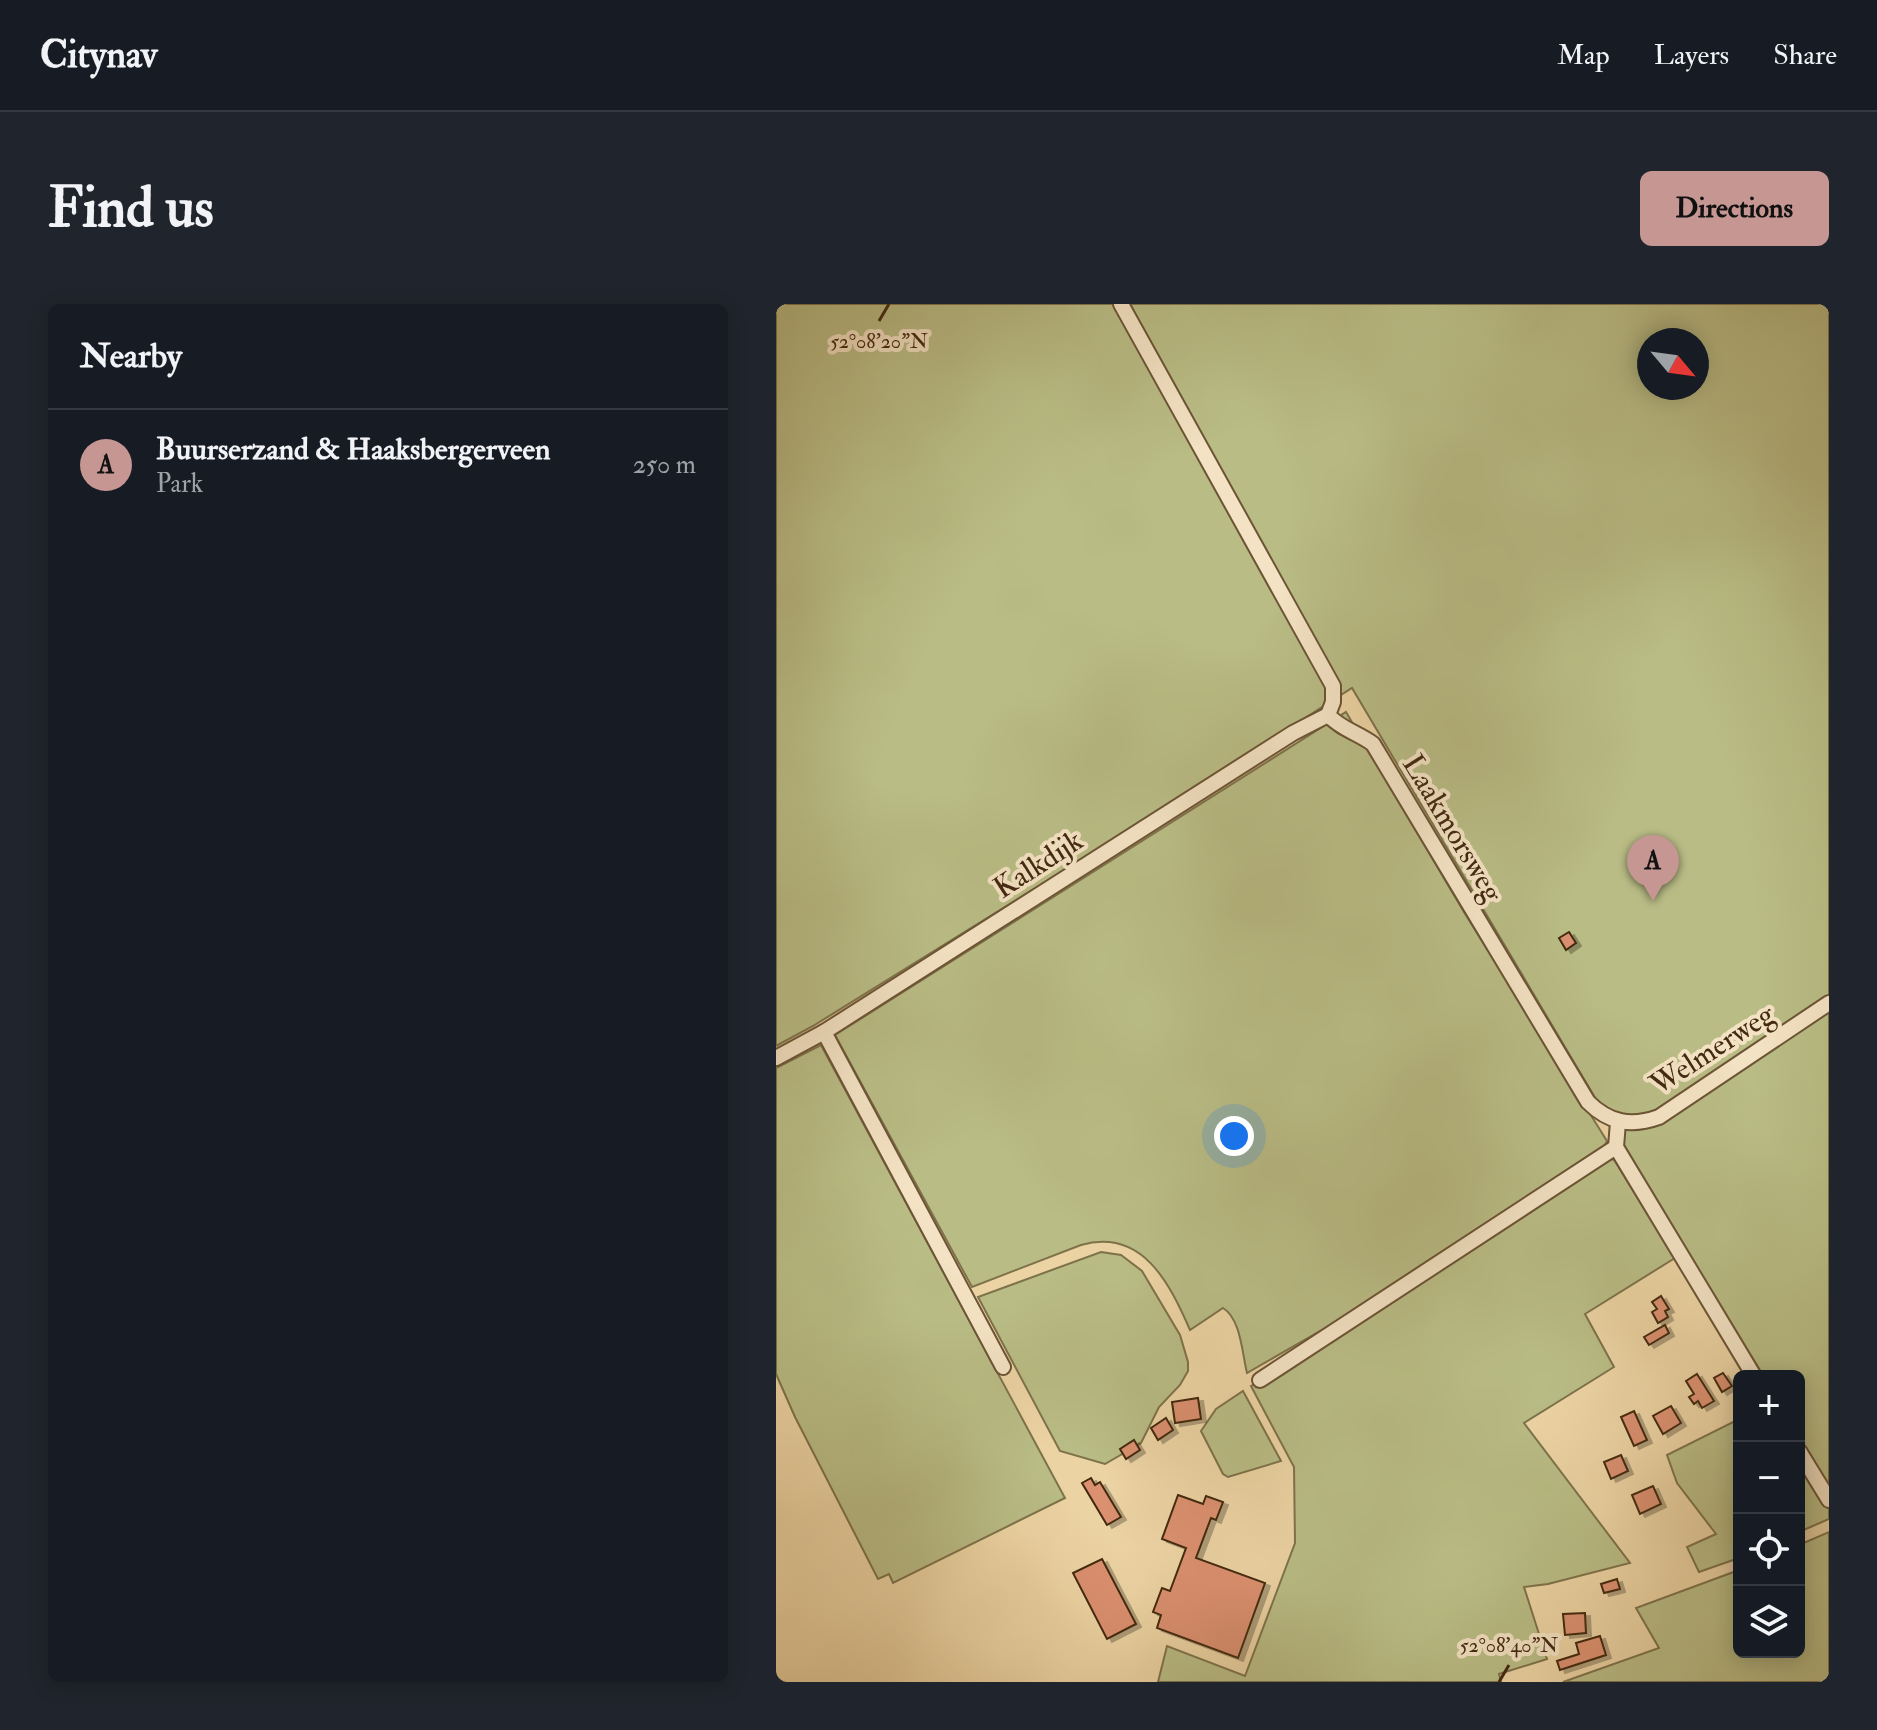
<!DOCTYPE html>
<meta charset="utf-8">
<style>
:root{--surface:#171b24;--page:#20242c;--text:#f1f3f6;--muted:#9ea1a6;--line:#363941;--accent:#c59692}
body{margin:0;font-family:"IM FELL Double Pica",serif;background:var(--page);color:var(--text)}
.controls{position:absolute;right:24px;bottom:24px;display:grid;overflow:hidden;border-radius:12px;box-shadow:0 4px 20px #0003}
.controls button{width:72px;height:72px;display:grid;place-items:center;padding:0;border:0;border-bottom:2px solid var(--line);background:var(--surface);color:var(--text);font:40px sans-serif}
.compass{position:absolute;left:861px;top:24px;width:72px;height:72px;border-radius:50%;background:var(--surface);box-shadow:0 4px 20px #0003;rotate:119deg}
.you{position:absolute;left:458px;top:832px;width:28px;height:28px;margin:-20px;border:6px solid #fff;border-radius:50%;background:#1a73e8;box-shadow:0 0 0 12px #1a73e833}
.badge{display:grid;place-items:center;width:52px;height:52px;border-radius:50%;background:var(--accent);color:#111;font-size:26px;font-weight:700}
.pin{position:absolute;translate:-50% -66px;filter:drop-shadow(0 2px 4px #0008)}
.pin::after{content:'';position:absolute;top:42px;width:28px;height:24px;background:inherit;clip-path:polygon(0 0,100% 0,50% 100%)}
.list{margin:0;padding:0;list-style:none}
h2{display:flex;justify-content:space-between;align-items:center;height:104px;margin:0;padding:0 32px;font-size:34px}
h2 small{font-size:26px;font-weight:400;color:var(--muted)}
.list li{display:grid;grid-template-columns:52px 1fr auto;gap:24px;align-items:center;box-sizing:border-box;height:112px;padding:0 32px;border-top:2px solid var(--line)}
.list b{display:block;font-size:30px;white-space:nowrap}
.list p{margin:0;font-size:26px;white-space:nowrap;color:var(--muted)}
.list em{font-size:26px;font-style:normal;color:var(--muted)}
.icon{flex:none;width:44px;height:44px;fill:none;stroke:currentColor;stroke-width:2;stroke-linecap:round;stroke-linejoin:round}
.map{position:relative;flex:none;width:1053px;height:1378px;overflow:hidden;border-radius:12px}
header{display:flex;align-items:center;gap:48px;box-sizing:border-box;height:112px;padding:0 40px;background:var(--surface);border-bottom:2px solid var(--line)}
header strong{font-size:38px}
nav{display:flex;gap:44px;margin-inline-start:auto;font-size:28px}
.intro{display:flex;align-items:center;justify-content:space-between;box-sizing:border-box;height:192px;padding:0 48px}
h1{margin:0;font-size:56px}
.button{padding:20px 36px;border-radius:12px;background:var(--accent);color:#111;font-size:28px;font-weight:700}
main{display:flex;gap:48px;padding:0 48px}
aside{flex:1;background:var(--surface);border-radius:12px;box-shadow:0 4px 20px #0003}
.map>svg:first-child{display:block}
.green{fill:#b9bc85;stroke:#7e724a;stroke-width:2;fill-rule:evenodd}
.building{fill:#db9070;stroke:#422910;stroke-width:2;filter:url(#shadow)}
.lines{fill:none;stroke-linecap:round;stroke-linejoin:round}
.minor-casing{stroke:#6c5435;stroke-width:18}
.minor{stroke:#f3e2c3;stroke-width:14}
.ticks{fill:none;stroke:#422910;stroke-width:3}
.labels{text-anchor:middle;stroke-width:8;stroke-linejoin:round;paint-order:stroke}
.street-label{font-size:30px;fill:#422910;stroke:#f3e2c3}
.ticks-label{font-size:20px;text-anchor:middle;fill:#422910;stroke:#f3e2c3;stroke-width:8;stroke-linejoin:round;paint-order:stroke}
</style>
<header>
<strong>Citynav</strong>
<nav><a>Map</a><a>Layers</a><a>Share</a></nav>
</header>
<div class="intro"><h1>Find us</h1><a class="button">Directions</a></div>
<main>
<aside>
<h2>Nearby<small></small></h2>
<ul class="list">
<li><span class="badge">A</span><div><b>Buurserzand &amp; Haaksbergerveen</b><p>Park</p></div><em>250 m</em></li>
</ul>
</aside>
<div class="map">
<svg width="1053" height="1378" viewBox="0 0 1053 1378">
<defs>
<filter id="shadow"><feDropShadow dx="5" dy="3" stdDeviation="0" flood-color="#0004"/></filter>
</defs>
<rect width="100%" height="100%" fill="#ecd3a3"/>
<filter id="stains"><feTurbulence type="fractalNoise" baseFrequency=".0025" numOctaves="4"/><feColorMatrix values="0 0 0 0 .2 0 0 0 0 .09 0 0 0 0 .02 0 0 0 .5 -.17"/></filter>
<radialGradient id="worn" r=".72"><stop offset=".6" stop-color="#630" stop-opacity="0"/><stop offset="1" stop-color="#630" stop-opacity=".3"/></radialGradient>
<g class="green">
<path d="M0 0H1053V1184L1023 1134V1072H985L846 843C846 828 835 806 821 797L576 384 371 515 37 722 0 742ZM873 36H921V84H873Z"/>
<path d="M570 408 688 608 831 837 829 841 551 1023 471 1069C466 1049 465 1015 447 1004L414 1026C393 978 366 924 305 941L196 983 59 731Z"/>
<polygon points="45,741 289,1194 117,1279 113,1270 102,1275 19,1113 0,1070 0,764"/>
<polygon points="835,854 839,857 899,954 809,1010 838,1063 748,1119 854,1259 772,1280 748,1283 771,1355 723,1370 725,1378 382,1378 391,1342 469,1372 519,1239 518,1163 475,1082 612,1000"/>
<polygon points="325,948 345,951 366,967 404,1031 412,1058 412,1067 404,1081 383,1103 365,1139 329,1160 284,1147 202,993"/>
<polygon points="467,1087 505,1157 452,1173 447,1170 425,1127 440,1105"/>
<polygon points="963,1115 963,1254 923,1268 911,1243 940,1230 901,1179 891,1151"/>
<polygon points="1023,1157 1053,1204 1053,1215 1023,1228"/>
<polygon points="1053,1228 1053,1378 787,1378 883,1344 860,1304 963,1266 963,1348 1023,1348 1023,1241"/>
</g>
<g class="building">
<polygon points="793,628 800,639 790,646 783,634"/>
<polygon points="885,992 893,1005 889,1007 892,1013 882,1019 876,1008 881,1005 876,998"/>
<polygon points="889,1021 893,1029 873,1041 868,1033"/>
<polygon points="947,1069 956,1082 946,1088 938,1074"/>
<polygon points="921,1070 938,1097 926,1104 922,1097 918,1100 913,1093 918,1090 910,1077"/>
<polygon points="422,1094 425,1115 399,1119 396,1098"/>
<polygon points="895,1102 905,1119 887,1130 877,1112"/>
<polygon points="858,1107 871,1136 858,1142 845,1113"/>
<polygon points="390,1114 397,1126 382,1136 375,1124"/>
<polygon points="358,1136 364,1146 350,1155 344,1145"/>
<polygon points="845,1151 852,1167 835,1175 828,1158"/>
<polygon points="315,1174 319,1181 324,1178 345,1213 331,1221 306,1179"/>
<polygon points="877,1182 885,1200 864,1210 856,1191"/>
<polygon points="402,1191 427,1200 430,1192 447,1198 440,1216 435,1214 420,1254 489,1279 462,1354 381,1324 385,1311 377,1308 386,1284 394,1287 410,1244 386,1235"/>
<polygon points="326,1255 360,1320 331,1335 297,1269"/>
<polygon points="841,1275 844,1285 828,1289 825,1280"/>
<polygon points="809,1309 810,1329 789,1331 787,1310"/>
<polygon points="824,1332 830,1351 784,1366 781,1357 803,1350 800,1339"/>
</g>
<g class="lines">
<g class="minor-casing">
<g id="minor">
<polyline points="345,0 557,382 557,398 552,411"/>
<path d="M552 411C565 425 582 429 597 440L812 798C833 819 855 823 883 813L1053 699"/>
<polyline points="48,728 227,1063"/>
<polyline points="0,754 48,728 517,429 552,411"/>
<polyline points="842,818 840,843 978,1072"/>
<polyline points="484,1076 840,843"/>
<polyline points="1023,1147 1053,1196"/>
</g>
</g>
<use href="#minor" class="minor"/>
</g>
<path class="ticks" d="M103 17 113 0M723 1378 733 1361"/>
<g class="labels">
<g class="street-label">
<text transform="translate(677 524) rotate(59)" y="10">Laakmorsweg</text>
<text transform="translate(262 560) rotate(-33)" y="10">Kalkdijk</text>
<text transform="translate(936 745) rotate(-33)" y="10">Welmerweg</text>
</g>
</g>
<g class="ticks-label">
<text x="103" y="44">52°08'20"N</text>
<text x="733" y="1348">52°08'40"N</text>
</g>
<rect width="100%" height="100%" filter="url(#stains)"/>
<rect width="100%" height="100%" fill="url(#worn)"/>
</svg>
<div class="controls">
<button>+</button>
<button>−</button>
<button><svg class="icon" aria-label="locate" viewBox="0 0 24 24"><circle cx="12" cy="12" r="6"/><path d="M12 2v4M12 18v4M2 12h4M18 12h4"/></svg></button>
<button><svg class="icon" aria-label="layers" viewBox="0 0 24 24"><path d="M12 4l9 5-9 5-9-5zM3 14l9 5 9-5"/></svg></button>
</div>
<svg class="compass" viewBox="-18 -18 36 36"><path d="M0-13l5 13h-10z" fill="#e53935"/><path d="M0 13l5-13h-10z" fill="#9ea1a6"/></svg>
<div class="you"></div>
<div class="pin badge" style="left:877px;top:597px">A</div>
</div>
</main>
